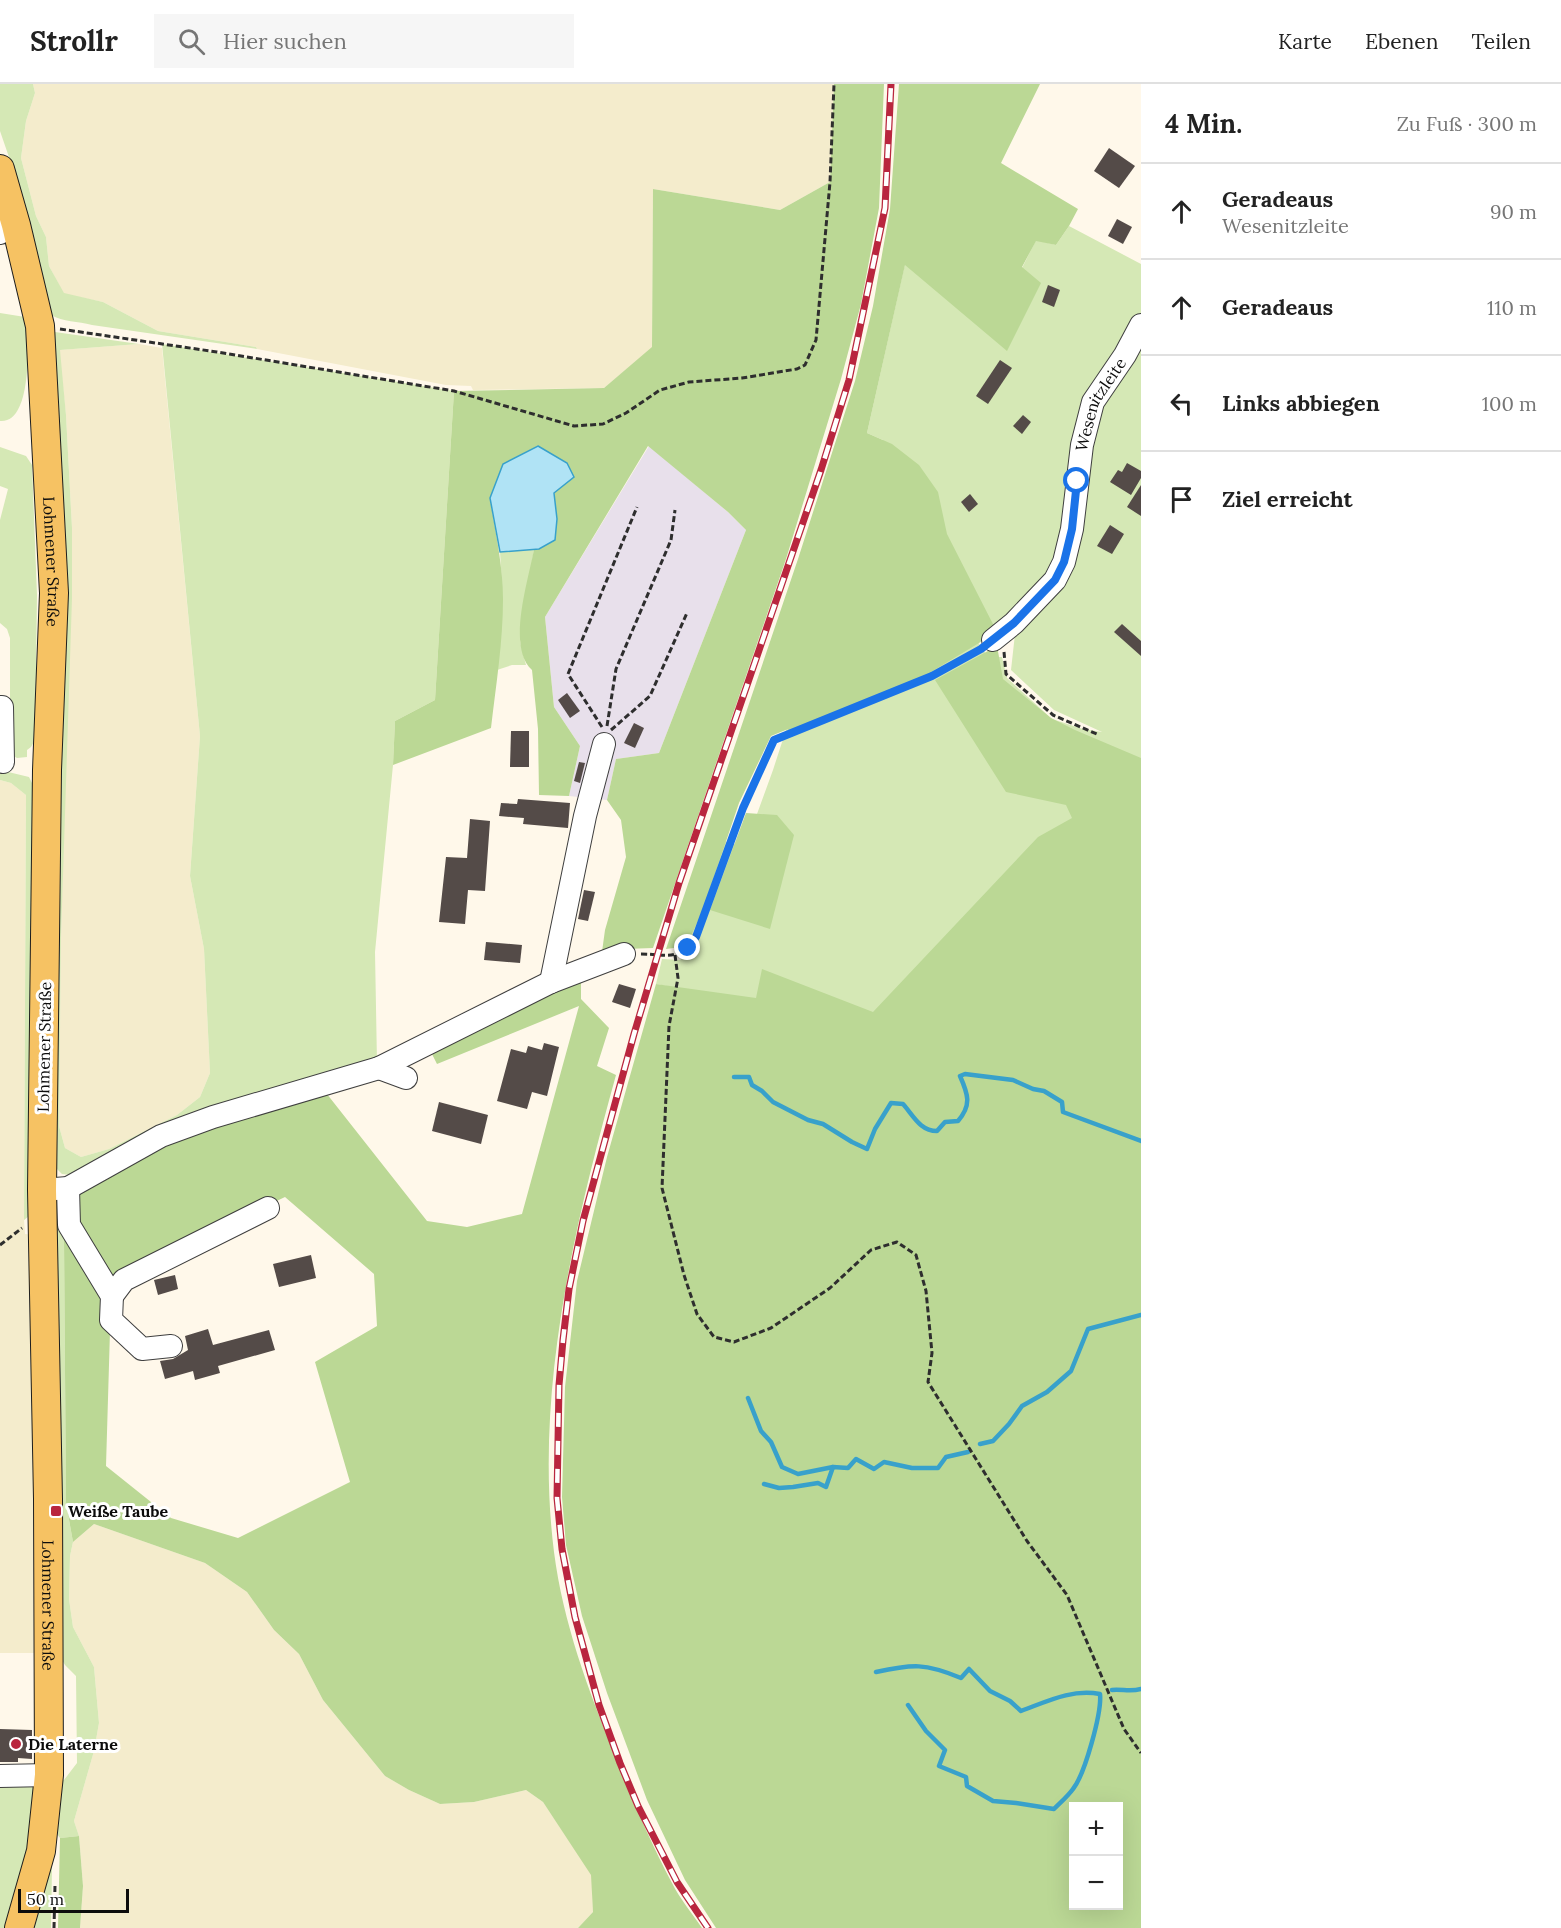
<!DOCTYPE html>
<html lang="de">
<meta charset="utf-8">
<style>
:root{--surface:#fff;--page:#f6f6f6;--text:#222;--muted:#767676;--line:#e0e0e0}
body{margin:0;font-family:Lora,serif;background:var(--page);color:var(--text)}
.controls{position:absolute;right:18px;bottom:18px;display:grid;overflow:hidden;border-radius:0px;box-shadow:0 6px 24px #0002}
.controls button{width:54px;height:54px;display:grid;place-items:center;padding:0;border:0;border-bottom:2px solid var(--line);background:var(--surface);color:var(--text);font:30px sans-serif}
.scale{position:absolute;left:18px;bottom:15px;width:111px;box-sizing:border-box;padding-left:6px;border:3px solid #0c0c0c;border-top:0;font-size:16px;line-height:21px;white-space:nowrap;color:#0c0c0c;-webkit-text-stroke:4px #fff;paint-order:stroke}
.stop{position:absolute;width:18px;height:18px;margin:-14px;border:4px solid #1a73e8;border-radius:50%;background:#fff}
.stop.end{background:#1a73e8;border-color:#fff;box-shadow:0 2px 6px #0008}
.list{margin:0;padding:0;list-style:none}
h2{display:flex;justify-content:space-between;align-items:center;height:78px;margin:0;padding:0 24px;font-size:26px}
h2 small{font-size:20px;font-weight:400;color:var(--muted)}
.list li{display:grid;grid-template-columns:39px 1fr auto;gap:18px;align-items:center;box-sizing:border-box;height:96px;padding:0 24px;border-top:2px solid var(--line)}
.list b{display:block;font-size:22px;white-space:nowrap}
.list p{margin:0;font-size:20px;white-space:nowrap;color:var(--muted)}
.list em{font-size:20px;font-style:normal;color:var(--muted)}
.icon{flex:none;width:33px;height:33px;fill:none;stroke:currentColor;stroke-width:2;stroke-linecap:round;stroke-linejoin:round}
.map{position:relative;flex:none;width:1141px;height:1844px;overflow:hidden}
header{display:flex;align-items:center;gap:36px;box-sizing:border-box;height:84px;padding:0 30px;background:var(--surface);border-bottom:2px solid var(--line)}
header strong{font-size:28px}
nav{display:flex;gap:33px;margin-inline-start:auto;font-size:21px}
.search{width:420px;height:54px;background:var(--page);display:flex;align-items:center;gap:15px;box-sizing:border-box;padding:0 21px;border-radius:0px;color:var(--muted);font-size:22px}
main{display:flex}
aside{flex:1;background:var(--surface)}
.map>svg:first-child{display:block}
.industrial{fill:#e8e0eb}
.farmland{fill:#f4eccc}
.green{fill:#d5e8b5;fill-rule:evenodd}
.forest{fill:#bbd895;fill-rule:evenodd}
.water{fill:#b0e3f5;stroke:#38a1cb;stroke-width:1.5}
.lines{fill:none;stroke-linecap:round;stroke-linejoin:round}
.stream{stroke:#38a1cb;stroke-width:4.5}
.building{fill:#544b48}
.minor-casing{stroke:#3f3f3f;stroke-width:24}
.major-casing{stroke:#1d1d1d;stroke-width:30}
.path{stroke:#2e2e2e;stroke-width:3;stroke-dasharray:6 3;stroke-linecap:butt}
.minor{stroke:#fff;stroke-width:22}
.major{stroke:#f6c263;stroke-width:28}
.rail-casing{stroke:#b9263e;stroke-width:7}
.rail{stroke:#fff;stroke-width:4.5;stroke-dasharray:14;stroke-linecap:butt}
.route{stroke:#1a73e8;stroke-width:8}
.poi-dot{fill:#b9263e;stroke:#fff;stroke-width:2}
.labels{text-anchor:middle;stroke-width:6;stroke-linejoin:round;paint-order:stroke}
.street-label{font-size:16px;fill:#0c0c0c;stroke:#fff}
.poi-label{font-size:16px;font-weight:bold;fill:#0c0c0c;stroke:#fff;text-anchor:start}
</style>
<header>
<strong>Strollr</strong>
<div class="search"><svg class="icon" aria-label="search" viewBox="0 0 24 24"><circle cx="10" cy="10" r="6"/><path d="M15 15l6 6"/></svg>Hier suchen</div>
<nav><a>Karte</a><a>Ebenen</a><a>Teilen</a></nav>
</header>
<main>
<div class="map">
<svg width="1141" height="1844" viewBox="0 0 1141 1844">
<rect width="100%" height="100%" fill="#fff8ea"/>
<polygon class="industrial" points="649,362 728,428 746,446 659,669 616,675 607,716 569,712 580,662 554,623 545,533"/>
<g class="farmland">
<polygon points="33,0 834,0 830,98 780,126 653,105 652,264 604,304 473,306 471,302 446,301 257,265 256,263 158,247 103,218 64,210 49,182 46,153 36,132 21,74 26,37 35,9"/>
<polygon points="139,260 162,264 200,652 190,792 204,865 210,989 200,1013 177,1031 109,1065 81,1073 65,1064 59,1042 61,854 72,444 66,331 59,266"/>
<polygon points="0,696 11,699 26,711 24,1136 25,1150 34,1151 39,1569 0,1569"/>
<polygon points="94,1440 205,1479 247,1508 274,1546 299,1570 323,1616 385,1692 409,1706 440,1720 474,1718 526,1706 543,1718 592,1791 593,1828 578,1844 80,1844 83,1802 79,1752 74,1737 94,1667 99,1639 94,1583 73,1543 69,1515 70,1472 73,1458"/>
</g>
<g class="green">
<path d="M0 0H33L35 9 26 37 21 74 36 132 46 153 49 182 64 209 103 218 158 247 256 263 257 265 92 241C78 237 63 238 51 231L22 111 0 47Z"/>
<path d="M1069 142 1141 180V234L1090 314 1061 473 996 546 956 526 988 573H1002L1007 594 1052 635 1083 645 1102 648 1054 626 1011 586 1016 541 1060 496 1097 319 1141 248V1844H848L683 905 656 900 662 875 680 876 688 870 696 858 689 846 712 754 745 763 773 686 818 547 883 356 867 349 905 180 1022 184 1036 156 1056 161ZM1074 1722H1118V1822H1074Z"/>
<path d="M0 229 25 233C29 253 33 340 0 337Z"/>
<polygon points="55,248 139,260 60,266 66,331 72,444 72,514 61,854 59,1042 65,1064 81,1073 109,1065 177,1031 200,1013 210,989 204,865 190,792 200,652 162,260 454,307 435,616 395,637 393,681 375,868 377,979 71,1091 62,1090 56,1084 64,446 59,333 50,256"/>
<polygon points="0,363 26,372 32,381 37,511 35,656 31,663 27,666 27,673 17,674 10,670 10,554 7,545 0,539 0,436 8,405 0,402"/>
<path d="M534 465 520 558 526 581H512L497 586C503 546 503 509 500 468Z"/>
<polygon points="0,686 29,693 35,705 33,1129 24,1136 26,711 11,699 0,696"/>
<polygon points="58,1140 71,1154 64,1156 66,1419 73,1458 70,1472 69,1515 73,1543 94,1583 99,1639 94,1667 74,1737 79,1752 60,1754 54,1746 58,1696 64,1696 77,1679 76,1592 65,1581 58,1569 58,1433 63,1432 62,1419 57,1418 53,1146"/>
<polygon points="0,1699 40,1702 13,1844 0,1844"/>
<polygon points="49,1782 52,1783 51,1844 29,1844"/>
</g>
<g class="forest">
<path d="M834 0H884L879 124 861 220 841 295 786 475 653 864 625 865 601 875 605 846 626 773 621 736 607 716 616 675 659 669 746 446 728 428 648 362 545 533 554 623 580 662 569 712 539 711 538 645 532 586C506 563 529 495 534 465H539L557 435 554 409 490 414C495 447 503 481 503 515 503 558 496 601 491 644L393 681 395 637 435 616 454 307 604 304 652 263 653 105 780 126 830 98Z"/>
<polygon points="899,0 1040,0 1001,79 1078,125 1069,142 1056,161 1036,157 1022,183 1041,199 1007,267 905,181 867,349 892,360 919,381 938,408 947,450 996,546 979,559 931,588 932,592 790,649 788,645 771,652 739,719 702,828 690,854 681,863 666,865 798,475 855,297 873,222 890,125"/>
<path d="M997 562 1003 595 1051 634 1075 646 1141 674V1844H716L685 1796 647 1716 607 1609 582 1532 566 1461 562 1413 565 1303 577 1197 607 1073 656 900 756 914 762 885 873 928 1038 753 1072 734 1066 721 1006 708 935 596ZM1074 1722H1118V1822H1074Z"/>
<polygon points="746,729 777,731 794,751 770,845 710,826"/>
<path d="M581 889V915L609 944 597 982 616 991C574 1143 534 1309 554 1468 563 1538 588 1606 615 1671 632 1714 650 1758 672 1799 680 1815 692 1829 702 1844H578L593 1828 591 1791 543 1718 526 1706 474 1718 440 1720 409 1706 385 1692 323 1616 299 1570 274 1546 247 1508 205 1479 94 1440 73 1458 66 1419 64 1156 71 1154 106 1217 110 1247 106 1382 171 1434 238 1454 350 1398 315 1278 377 1242 374 1190 285 1113 124 1190 113 1202 75 1140 79 1108 168 1055 323 1005 427 1137 467 1143 522 1130 579 922 437 980 430 966Z"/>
<polygon points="79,1752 83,1802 80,1844 58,1844 60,1754"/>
</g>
<polygon class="water" points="538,362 567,379 574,393 554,409 557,435 555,456 539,465 500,468 490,414 503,380"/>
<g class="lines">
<g class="stream">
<path d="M734 993H749L752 1001 762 1007 773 1018 808 1036 823 1040 852 1058 867 1065 875 1045 891 1019 903 1020C913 1031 920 1047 937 1047L945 1038 958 1037C972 1021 968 1010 960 992L965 990 1013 996 1033 1005 1044 1007 1062 1018 1063 1028 1141 1057"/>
<polyline points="748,1314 761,1347 771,1358 782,1383 798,1390 833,1383 848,1384 856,1375 874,1385 884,1378 912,1384 938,1384 946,1373 968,1368"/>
<polyline points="980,1360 993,1357 1009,1340 1022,1322 1047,1308 1071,1287 1088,1245 1141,1231"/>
<polyline points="764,1400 779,1404 793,1403 818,1399 826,1403 833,1383"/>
<path d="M876 1588C913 1580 925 1579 961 1594L969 1585 990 1607 1010 1617 1021 1627C1048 1617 1071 1605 1100 1610 1102 1628 1085 1690 1073 1705 1068 1712 1060 1719 1054 1725L1016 1719 993 1717 967 1702 966 1693 939 1682 945 1666 926 1647 908 1621"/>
<path d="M1112 1606C1122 1605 1131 1608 1141 1605"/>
</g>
</g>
<g class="building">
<polygon points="1109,64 1135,82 1119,104 1094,87"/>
<polygon points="1117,135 1132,143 1123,160 1108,152"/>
<polygon points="1048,201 1060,206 1054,223 1042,218"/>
<polygon points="1000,276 1012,284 988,320 976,312"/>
<polygon points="1023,331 1031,338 1022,350 1013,342"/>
<polygon points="1127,379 1141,387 1141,394 1131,411 1110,398 1118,386 1122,388"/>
<polygon points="1141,401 1141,432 1127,423"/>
<polygon points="970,410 978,420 969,428 961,418"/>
<polygon points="1110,441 1124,450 1112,470 1097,462"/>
<polygon points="1122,540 1141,557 1141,572 1114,548"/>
<polygon points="567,609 580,627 570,634 558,616"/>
<polygon points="634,639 644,644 635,664 624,659"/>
<polygon points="511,647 529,647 529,683 510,683"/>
<polygon points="579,678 585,679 580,699 574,697"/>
<polygon points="518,715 570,719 568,744 523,740 524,734 499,732 501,719 517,720"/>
<polygon points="470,735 490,737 485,807 468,806 465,840 439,838 446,773 467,774"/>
<polygon points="584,806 595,808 588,837 578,835"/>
<polygon points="486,858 522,861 520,879 484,876"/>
<polygon points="619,900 636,905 630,924 612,918"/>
<polygon points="544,959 559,963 547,1012 532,1008 527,1025 497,1017 511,965 526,969 528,962 542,966"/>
<polygon points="439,1018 488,1031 481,1060 432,1047"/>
<polygon points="311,1171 316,1194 279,1203 273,1180"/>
<polygon points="175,1191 178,1205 158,1211 154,1196"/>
<polygon points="208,1245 213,1261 269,1246 275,1266 218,1282 220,1289 195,1296 193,1287 165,1295 160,1277 173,1275 188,1266 185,1252"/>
<polygon points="0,1645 32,1646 32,1675 18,1674 18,1678 0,1678"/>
</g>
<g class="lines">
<g class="minor-casing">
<g id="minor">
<polyline points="0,149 2,146 16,141"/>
<path id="s1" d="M993 556 1014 539 1055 496 1064 478 1072 445 1082 361 1093 318 1125 271 1141 241"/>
<polyline points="0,623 2,623 3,678"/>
<polyline points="551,898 585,732 604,660"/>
<polyline points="379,984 406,994"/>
<polyline points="68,1104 69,1141 112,1212 111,1236 142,1265 171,1262"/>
<polyline points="42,1106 68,1104 161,1052 213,1033 379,984 551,898 624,870"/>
<polyline points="112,1212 124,1196 268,1124"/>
<polyline points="0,1692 49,1691"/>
</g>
</g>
<g class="major-casing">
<g id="major">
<path id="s2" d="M0 85 16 141 40 242 54 509 47 686 42 1106 48 1415 49 1691 41 1767 19 1844"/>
</g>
</g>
<g class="path">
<polyline points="60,245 217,268 454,307 574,342 603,340 626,329 660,306 689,298 742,294 797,285 805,281 816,256 830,98 834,0"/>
<polyline points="1004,568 1006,590 1053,631 1099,651"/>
<polyline points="607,642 616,585 671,456 675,426"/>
<polyline points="602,643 568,590 637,423"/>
<polyline points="611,646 650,612 687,529"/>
<path d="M641 870C668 870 678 878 696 853L743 724 774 656 932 592 979 566"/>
<polyline points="675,871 678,894 669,942 662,1104 684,1191 697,1230 714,1253 734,1258 771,1244 830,1204 871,1166 897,1158 916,1171 926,1207 932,1269 928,1298 1027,1457 1067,1511 1124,1645 1141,1669"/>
<polyline points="0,1161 22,1144"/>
<polyline points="54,1844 55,1801"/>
</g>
<use href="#minor" class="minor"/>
<use href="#major" class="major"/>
<g class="rail-casing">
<polyline id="rail" points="708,1844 677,1798 638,1722 620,1679 599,1621 575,1533 562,1465 557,1414 559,1301 563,1256 569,1205 583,1137 634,950 679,799 821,386 849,296 885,124 891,0"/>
</g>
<use href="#rail" class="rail"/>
</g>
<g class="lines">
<polyline class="route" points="688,864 696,853 743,724 774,656 932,592 981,565 1014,539 1055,496 1064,478 1072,445 1077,397"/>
</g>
<g class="poi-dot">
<rect x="50" y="1421" width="12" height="12" rx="3"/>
<circle cx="16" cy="1660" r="6"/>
</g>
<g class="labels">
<g class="street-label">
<text dy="6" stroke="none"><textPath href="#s1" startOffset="270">Wesenitzleite</textPath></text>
<text dy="6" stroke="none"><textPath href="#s2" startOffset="398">Lohmener Straße</textPath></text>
<text transform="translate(44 963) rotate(-89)" y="6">Lohmener Straße</text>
<text dy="6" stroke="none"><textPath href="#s2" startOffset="1442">Lohmener Straße</textPath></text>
</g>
<g class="poi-label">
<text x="68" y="1433">Weiße Taube</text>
<text x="28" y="1666">Die Laterne</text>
</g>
</g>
</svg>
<div class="controls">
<button>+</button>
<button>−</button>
</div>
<div class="scale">50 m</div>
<div class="stop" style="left:1077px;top:397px"></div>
<div class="stop end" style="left:688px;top:864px"></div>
</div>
<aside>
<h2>4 Min.<small>Zu Fuß · 300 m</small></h2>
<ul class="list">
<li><svg class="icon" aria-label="ahead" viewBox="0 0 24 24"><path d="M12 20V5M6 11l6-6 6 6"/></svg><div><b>Geradeaus</b><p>Wesenitzleite</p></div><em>90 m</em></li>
<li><svg class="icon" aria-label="ahead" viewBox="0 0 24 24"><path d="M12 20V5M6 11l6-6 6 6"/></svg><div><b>Geradeaus</b></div><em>110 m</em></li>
<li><svg class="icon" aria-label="left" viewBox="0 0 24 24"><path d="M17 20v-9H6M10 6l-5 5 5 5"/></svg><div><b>Links abbiegen</b></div><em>100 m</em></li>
<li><svg class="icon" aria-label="arrive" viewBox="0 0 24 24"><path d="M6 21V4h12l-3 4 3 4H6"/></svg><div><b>Ziel erreicht</b></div></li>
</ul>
</aside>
</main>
